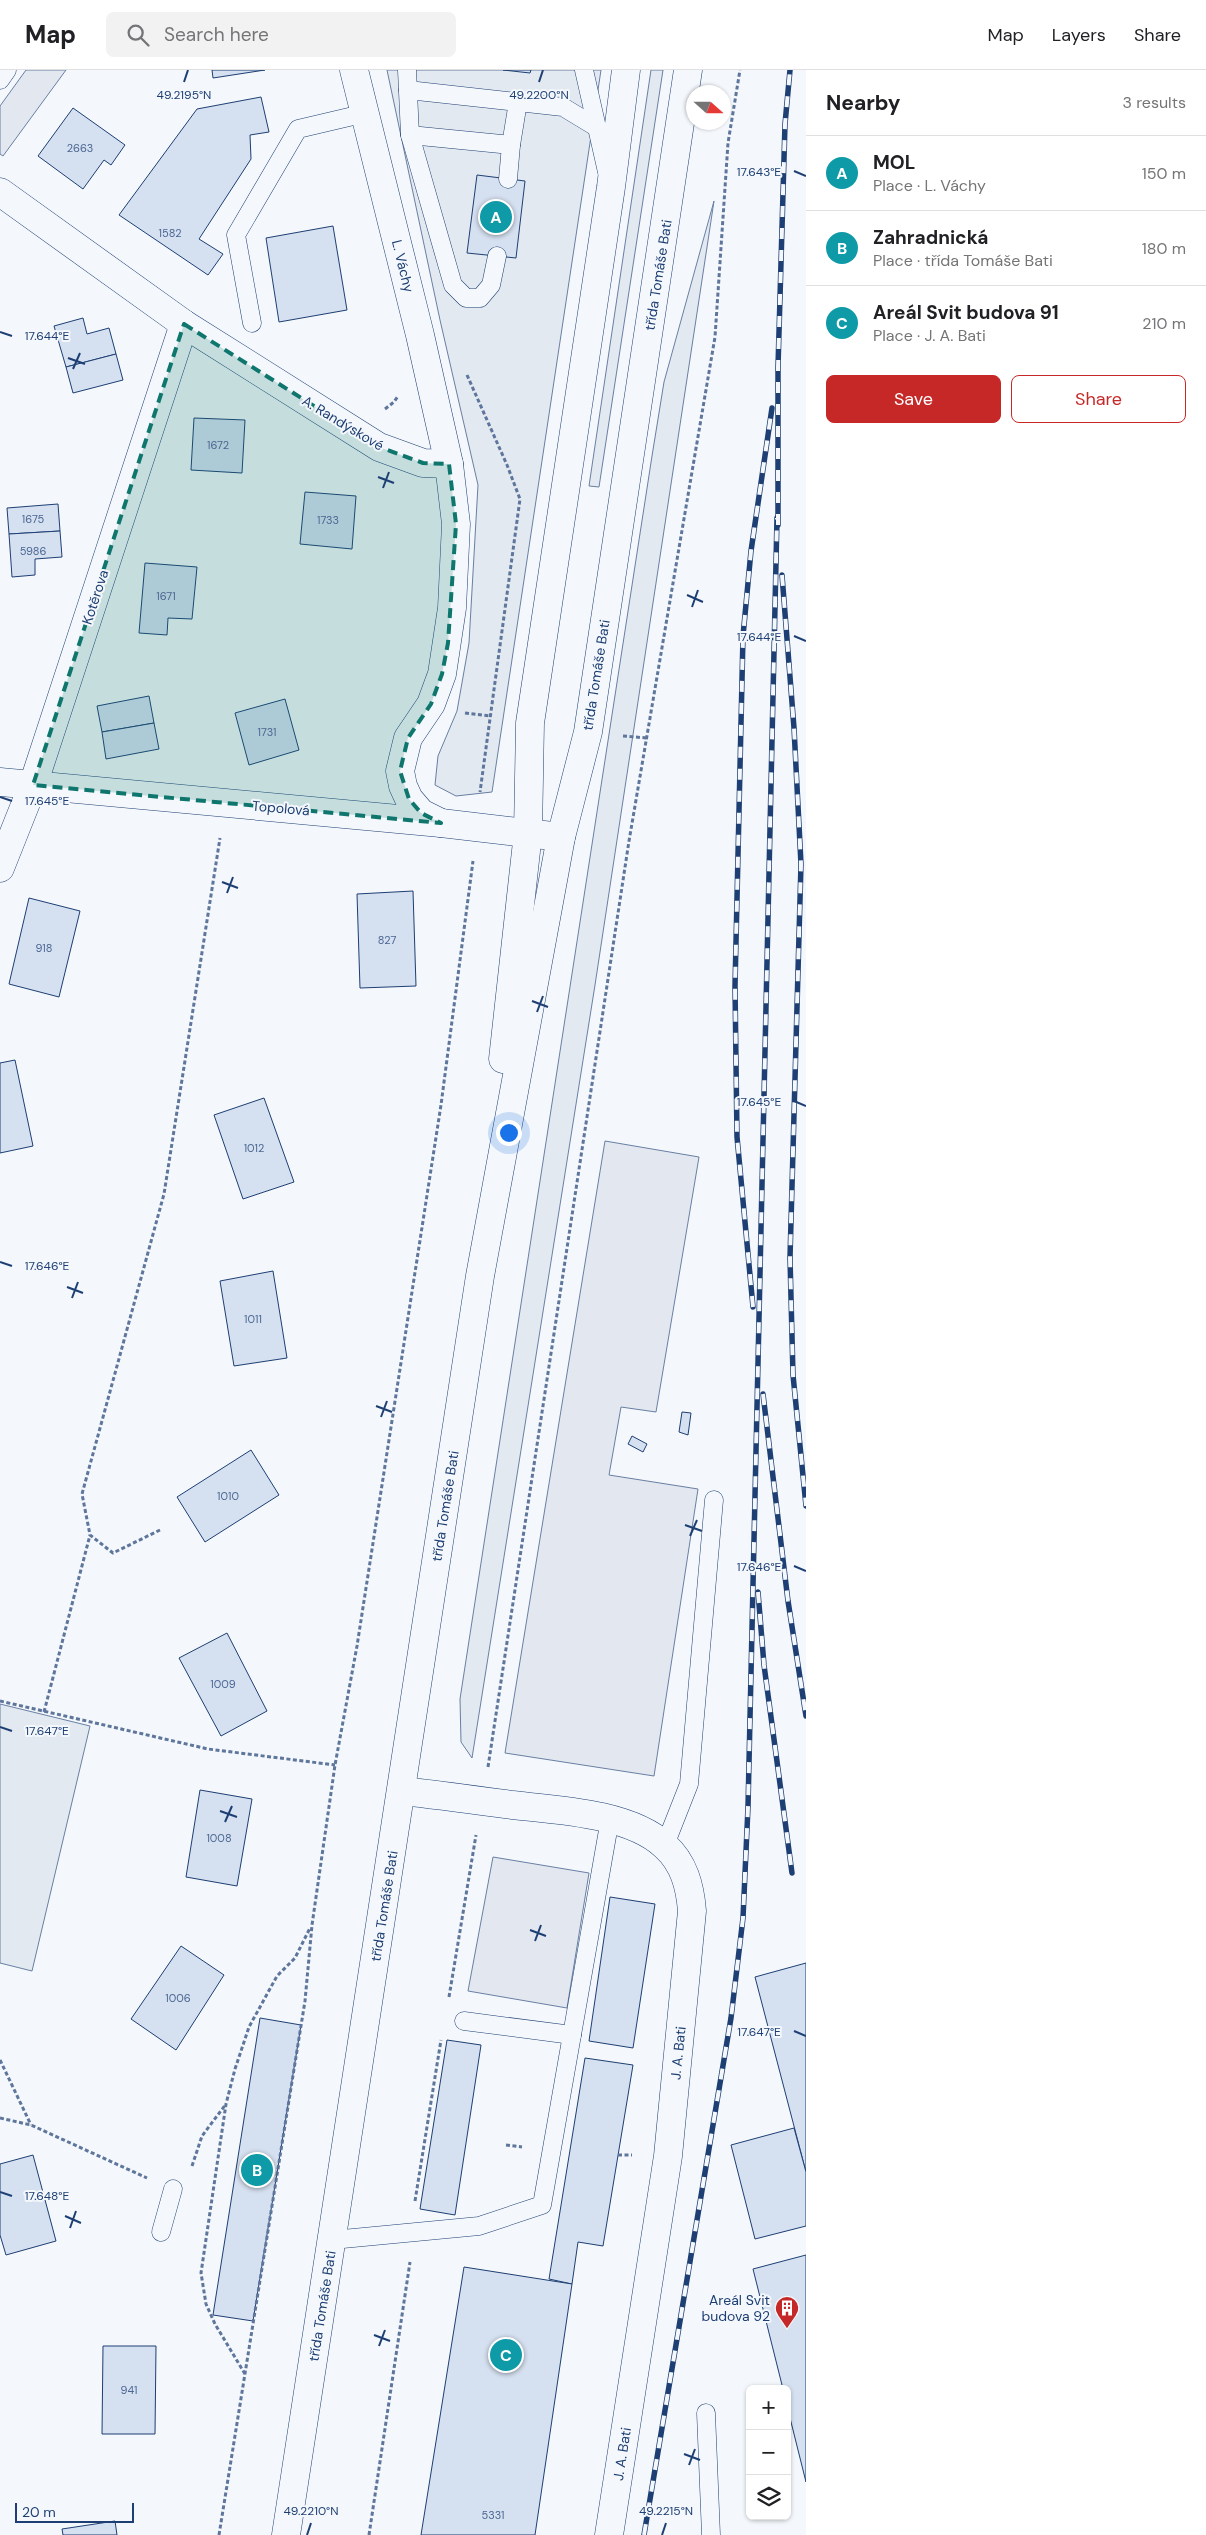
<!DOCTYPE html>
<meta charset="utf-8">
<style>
:root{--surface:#fff;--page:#f2f2f2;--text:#202124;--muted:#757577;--line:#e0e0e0;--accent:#c62828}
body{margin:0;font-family:"DM Sans",sans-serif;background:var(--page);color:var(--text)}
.controls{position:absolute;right:15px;bottom:15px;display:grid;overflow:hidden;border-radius:8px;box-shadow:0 1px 4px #0004}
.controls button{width:45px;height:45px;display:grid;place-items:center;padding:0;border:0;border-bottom:1px solid var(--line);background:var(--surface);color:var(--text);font:25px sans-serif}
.compass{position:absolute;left:686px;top:15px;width:45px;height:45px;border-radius:50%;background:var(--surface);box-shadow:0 1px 4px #0004;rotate:111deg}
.scale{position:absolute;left:15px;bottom:12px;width:119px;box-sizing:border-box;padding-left:5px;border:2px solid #1d3f73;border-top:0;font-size:14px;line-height:18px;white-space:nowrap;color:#1d3f73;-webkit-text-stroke:4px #f4f7fb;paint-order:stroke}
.you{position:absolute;left:508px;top:1062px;width:18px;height:18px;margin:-12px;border:4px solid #fff;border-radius:50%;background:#1a73e8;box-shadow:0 0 0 8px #1a73e833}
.badge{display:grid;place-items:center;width:32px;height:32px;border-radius:50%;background:var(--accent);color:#fff;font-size:16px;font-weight:700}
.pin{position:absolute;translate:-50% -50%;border:2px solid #fff;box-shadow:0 1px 5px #0006}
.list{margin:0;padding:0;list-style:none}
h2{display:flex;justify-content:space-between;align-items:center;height:65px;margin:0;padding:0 20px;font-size:21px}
h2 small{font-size:16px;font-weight:400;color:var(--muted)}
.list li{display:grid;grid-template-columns:32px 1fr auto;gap:15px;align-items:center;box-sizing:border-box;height:75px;padding:0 20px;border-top:1px solid var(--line)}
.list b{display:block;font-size:19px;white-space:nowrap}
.list p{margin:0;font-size:16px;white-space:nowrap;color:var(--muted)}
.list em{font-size:16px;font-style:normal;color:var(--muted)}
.actions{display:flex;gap:10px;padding:15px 20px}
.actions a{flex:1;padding:11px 0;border:1px solid var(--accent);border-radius:8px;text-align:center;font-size:18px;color:var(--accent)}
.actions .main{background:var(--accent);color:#fff}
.icon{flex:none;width:28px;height:28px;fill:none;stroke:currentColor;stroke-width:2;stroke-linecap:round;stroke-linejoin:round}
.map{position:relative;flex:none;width:806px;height:2465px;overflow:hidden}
header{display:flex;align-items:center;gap:30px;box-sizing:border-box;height:70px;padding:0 25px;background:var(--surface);border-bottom:1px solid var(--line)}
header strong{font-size:24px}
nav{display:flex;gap:28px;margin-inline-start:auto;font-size:18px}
.search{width:350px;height:45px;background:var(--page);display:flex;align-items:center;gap:12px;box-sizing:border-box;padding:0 18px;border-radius:8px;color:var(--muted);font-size:19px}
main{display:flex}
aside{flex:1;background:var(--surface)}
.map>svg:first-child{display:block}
.green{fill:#e3e9f0;stroke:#687fa3}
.parking{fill:#e3e8f0;stroke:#687fa3}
.building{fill:#d5e0f0;stroke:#1d3f73}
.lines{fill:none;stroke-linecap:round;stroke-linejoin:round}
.service-casing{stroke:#1d3f73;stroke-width:19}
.minor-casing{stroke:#1d3f73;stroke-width:29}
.primary-casing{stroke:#1d3f73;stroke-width:29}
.path{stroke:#5e769c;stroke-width:3;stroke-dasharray:4 2.5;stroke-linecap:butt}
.service{stroke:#f4f7fb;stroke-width:18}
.minor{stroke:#f4f7fb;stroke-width:28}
.primary{stroke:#f4f7fb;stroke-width:28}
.rail-casing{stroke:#1d3f73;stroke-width:5.5}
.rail{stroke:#f4f7fb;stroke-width:4;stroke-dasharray:11;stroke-linecap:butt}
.marked{fill:#0f766e;fill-opacity:0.2;stroke:#0f766e;stroke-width:4;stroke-dasharray:10 6;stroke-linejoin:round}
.ticks{fill:none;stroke:#1d3f73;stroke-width:2}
.labels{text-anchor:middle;stroke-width:4;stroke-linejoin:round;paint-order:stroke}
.number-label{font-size:11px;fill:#4b6792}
.street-label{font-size:14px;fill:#1d3f73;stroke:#f4f7fb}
.poi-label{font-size:14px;fill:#1d3f73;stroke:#f4f7fb;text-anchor:end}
.ticks-label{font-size:12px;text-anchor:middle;fill:#1d3f73;stroke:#f4f7fb;stroke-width:4;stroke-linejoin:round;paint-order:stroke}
</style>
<header>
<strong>Map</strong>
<div class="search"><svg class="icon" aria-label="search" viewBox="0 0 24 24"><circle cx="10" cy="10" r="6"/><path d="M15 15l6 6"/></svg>Search here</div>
<nav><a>Map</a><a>Layers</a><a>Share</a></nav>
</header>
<main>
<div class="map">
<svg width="806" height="2465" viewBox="0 0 806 2465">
<rect width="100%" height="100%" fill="#f4f7fb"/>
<g class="green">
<polygon points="387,0 601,0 492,722 456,726 435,715 438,686 457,641 469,573 478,415 440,250"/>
<polygon points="651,0 663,0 599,417 589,416"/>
<polygon points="714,131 595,915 472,1688 461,1672 460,1629 652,386 664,312"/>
<polygon points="0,1634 90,1656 32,1901 0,1893"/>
</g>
<g class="parking">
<polygon points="26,0 66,0 3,86 0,84 0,36"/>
<polygon points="605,1071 699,1087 656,1342 621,1337 609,1405 698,1419 654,1706 505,1683"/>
<polygon points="493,1787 589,1803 567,1938 468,1921"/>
</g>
<g class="building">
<polygon points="212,0 265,0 213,8"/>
<polygon points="503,0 531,0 530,3"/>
<polygon points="261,27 269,62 250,65 251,89 199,169 223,184 208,205 119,145 197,39"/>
<polygon points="73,38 125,75 111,95 104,90 83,119 38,86"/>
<polygon points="477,105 525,111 516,188 467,183"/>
<polygon points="333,156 347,240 279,252 266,168"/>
<polygon points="83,248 87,264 109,258 116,284 66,297 54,256"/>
<polygon points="116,284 123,310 73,323 66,297"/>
<polygon points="194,348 245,350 242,403 191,400"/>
<polygon points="305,422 356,426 352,479 300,474"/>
<polygon points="58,434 60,461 9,464 7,438"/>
<polygon points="60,461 62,487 35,489 35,505 12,507 9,464"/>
<polygon points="145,493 197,497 192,549 168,548 167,565 139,563"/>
<polygon points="149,626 154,653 102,662 97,636"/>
<polygon points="285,629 299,680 249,695 235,643"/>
<polygon points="154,653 159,679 106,689 102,662"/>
<polygon points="413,821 416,916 360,918 357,824"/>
<polygon points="29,828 80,841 59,927 9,914"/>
<polygon points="15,990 33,1076 0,1083 0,993"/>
<polygon points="264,1028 294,1112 243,1129 214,1045"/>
<polygon points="273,1201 287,1288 234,1296 220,1211"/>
<polygon points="682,1342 691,1343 688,1365 679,1362"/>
<polygon points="632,1366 647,1374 643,1382 628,1374"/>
<polygon points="251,1380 279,1425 205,1472 177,1427"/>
<polygon points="227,1563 267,1641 221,1666 179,1588"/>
<polygon points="200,1720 252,1729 237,1816 186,1807"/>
<polygon points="610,1827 655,1834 633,1978 589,1971"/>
<polygon points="181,1876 224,1905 176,1980 131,1949"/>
<polygon points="806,1893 806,2102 755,1907"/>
<polygon points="260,1948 301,1955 253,2251 213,2245"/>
<polygon points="447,1970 481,1975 455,2145 420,2139"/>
<polygon points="585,1988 633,1995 603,2176 578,2172 572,2214 549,2209"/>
<polygon points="794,2058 806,2102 806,2156 755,2169 731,2075"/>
<polygon points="33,2085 56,2171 6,2185 0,2165 0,2094"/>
<polygon points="806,2185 806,2412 787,2336 787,2319 783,2319 753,2199"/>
<polygon points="464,2197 572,2214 535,2465 421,2465"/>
<polygon points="103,2276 156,2276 155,2364 102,2364"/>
<polygon points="115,2451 117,2465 63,2465 62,2459"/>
</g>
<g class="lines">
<g class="service-casing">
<g id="service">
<polyline points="407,0 410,65 453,215 466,228 480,228 491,215 497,186"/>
<polyline points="584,0 607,102"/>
<polyline points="0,10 7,0"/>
<polyline points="408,20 563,37 596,57"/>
<polyline points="410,65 511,75"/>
<polyline points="508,109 511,75 518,32"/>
<polyline points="252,253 236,165 298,59 366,43"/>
<polyline points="665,1775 689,1714 714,1430"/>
<polyline points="464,1951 572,1965"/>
<polyline points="161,2162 173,2119"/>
<polyline points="332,2170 479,2156 542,2135 610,1749"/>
<polyline points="706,2343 711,2465"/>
</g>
</g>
<g class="minor-casing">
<g id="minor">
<polyline points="354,0 420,265 449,394 456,454 452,538 442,604 431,634 408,668 400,701 403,716 409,729 421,743 441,753"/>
<polyline points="0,122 184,254 379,377 423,393 449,394"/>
<polyline points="0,712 441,753 561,767"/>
<polyline points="0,798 33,715 184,254"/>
<path d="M402 1721C439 1725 475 1730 512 1735 557 1740 630 1743 665 1776 684 1793 690 1816 692 1841L668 2086 609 2465"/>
</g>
</g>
<g class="primary-casing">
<g id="primary">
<polyline points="503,989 528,763 530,653 611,117 626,0"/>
<polyline points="286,2465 480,1206 561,767 588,662 688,0"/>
</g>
</g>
<g class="path">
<polyline points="467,305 507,395 520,429 480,722"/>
<polyline points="385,339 394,332 398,326"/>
<polyline points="465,643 491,646"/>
<polyline points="623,666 647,668"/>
<polyline points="160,1460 113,1483 90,1465 82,1424 164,1124 220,768"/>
<polyline points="0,1631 208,1679 335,1695"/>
<polyline points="44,1642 90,1465"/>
<polyline points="488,1697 629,771 715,267 728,73 740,0"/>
<polyline points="449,1927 476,1765"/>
<polyline points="0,1990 31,2055"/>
<polyline points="0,2048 31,2055 147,2108"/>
<polyline points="506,2075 522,2077"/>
<polyline points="618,2085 632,2085"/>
<polyline points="192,2096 202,2066 226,2034"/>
<polyline points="415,2131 441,1970"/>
<polyline points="245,2304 215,2254 206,2234 201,2203 226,2034 235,1999 249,1957 277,1906 295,1888 310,1858"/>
<polyline points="219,2465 305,1931 312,1855 335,1695 357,1576 441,1035 473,791"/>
<polyline points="369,2465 410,2192"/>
</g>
<use href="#service" class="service"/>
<use href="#minor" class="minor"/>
<use href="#primary" class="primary"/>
<g class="rail-casing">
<g id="rail">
<polyline points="778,455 778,297 785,54 790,0"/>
<polyline points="782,505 794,658 801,794 790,1188 793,1305 806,1436"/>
<polyline points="753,1237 737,1067 735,916 743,566 751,481 772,338"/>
<polyline points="763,1324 788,1531 806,1646"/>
<polyline points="758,1522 764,1595 792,1803"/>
<polyline points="644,2465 731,1948 743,1848 748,1737 777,448"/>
</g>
</g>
<use href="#rail" class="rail"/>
</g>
<path class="marked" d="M184 254 379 377 423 393 449 394 456 454 448 573 442 604 431 634 408 668 400 701 409 729 421 743 441 753 33 715Z"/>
<path class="ticks" d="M184 12 188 0M539 12 543 0M794 101 806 106M0 262 12 266M68 288 85 294M73 299 80 283M378 407 394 413M383 418 389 402M687 525 703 532M692 537 698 520M794 566 806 571M0 727 12 731M222 812 238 818M227 823 233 807M532 931 548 937M537 942 543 926M794 1031 806 1036M0 1192 12 1196M67 1217 83 1223M72 1228 78 1212M376 1336 392 1342M381 1347 387 1331M685 1455 702 1461M690 1466 697 1450M794 1496 806 1501M0 1657 12 1661M220 1741 237 1747M225 1752 232 1736M530 1860 546 1866M535 1871 541 1855M794 1961 806 1966M0 2122 12 2126M65 2146 81 2153M70 2158 76 2141M374 2265 390 2271M379 2276 385 2260M684 2384 700 2390M689 2395 695 2379M307 2465 311 2453M662 2465 666 2453"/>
<defs>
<g id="building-pin" transform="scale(1.25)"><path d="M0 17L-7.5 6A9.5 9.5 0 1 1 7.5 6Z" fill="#c62828" stroke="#f4f7fb"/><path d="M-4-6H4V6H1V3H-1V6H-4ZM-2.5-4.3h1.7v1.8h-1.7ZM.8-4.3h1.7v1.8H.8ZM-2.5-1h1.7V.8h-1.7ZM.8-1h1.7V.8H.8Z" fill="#fff"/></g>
</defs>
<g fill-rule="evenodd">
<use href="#building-pin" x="787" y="2238"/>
</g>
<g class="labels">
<g class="number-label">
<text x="80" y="82">2663</text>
<text x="170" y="167">1582</text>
<text x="218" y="379">1672</text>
<text x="33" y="453">1675</text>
<text x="328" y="454">1733</text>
<text x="33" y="485">5986</text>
<text x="166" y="530">1671</text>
<text x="267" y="666">1731</text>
<text x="387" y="874">827</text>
<text x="44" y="882">918</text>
<text x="254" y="1082">1012</text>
<text x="253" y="1253">1011</text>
<text x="228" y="1430">1010</text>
<text x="223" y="1618">1009</text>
<text x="219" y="1772">1008</text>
<text x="178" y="1932">1006</text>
<text x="129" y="2324">941</text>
<text x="493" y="2449">5331</text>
</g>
<g class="street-label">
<text transform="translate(403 196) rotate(76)" y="5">L. Váchy</text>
<text transform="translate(658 205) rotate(-81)" y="5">třída Tomáše Bati</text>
<text transform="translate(343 353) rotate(31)" y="5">A. Randýskové</text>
<text transform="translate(95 527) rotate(-72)" y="5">Kotěrova</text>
<text transform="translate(596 605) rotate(-81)" y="5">třída Tomáše Bati</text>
<text transform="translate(281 738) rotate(5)" y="5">Topolová</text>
<text transform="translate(445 1436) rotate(-81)" y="5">třída Tomáše Bati</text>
<text transform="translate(384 1836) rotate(-81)" y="5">třída Tomáše Bati</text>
<text transform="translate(678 1983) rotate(-84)" y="5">J. A. Bati</text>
<text transform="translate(322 2236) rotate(-81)" y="5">třída Tomáše Bati</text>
<text transform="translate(622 2384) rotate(-81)" y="5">J. A. Bati</text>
</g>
<g class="poi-label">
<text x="770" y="2235">Areál Svit<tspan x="770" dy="16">budova 92</tspan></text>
</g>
</g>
<g class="ticks-label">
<text x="184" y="29">49.2195°N</text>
<text x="539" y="29">49.2200°N</text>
<text x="759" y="106">17.643°E</text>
<text x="47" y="270">17.644°E</text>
<text x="759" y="571">17.644°E</text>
<text x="47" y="735">17.645°E</text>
<text x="759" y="1036">17.645°E</text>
<text x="47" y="1200">17.646°E</text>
<text x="759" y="1501">17.646°E</text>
<text x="47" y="1665">17.647°E</text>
<text x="759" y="1966">17.647°E</text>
<text x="47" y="2130">17.648°E</text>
<text x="311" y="2445">49.2210°N</text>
<text x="666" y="2445">49.2215°N</text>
</g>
</svg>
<div class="controls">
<button>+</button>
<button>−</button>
<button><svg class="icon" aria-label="layers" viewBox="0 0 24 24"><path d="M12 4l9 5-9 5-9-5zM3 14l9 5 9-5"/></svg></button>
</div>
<svg class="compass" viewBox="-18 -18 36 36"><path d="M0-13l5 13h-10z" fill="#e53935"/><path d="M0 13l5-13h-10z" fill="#757577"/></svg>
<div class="scale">20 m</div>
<div class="you"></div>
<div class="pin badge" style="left:496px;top:147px;background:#0f9aa8">A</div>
<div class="pin badge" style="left:257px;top:2100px;background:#0f9aa8">B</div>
<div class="pin badge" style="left:506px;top:2285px;background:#0f9aa8">C</div>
</div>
<aside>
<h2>Nearby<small>3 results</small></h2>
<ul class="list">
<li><span class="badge" style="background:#0f9aa8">A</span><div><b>MOL</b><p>Place · L. Váchy</p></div><em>150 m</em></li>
<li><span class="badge" style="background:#0f9aa8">B</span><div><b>Zahradnická</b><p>Place · třída Tomáše Bati</p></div><em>180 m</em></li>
<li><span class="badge" style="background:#0f9aa8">C</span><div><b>Areál Svit budova 91</b><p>Place · J. A. Bati</p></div><em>210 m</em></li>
</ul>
<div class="actions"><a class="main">Save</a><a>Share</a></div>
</aside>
</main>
